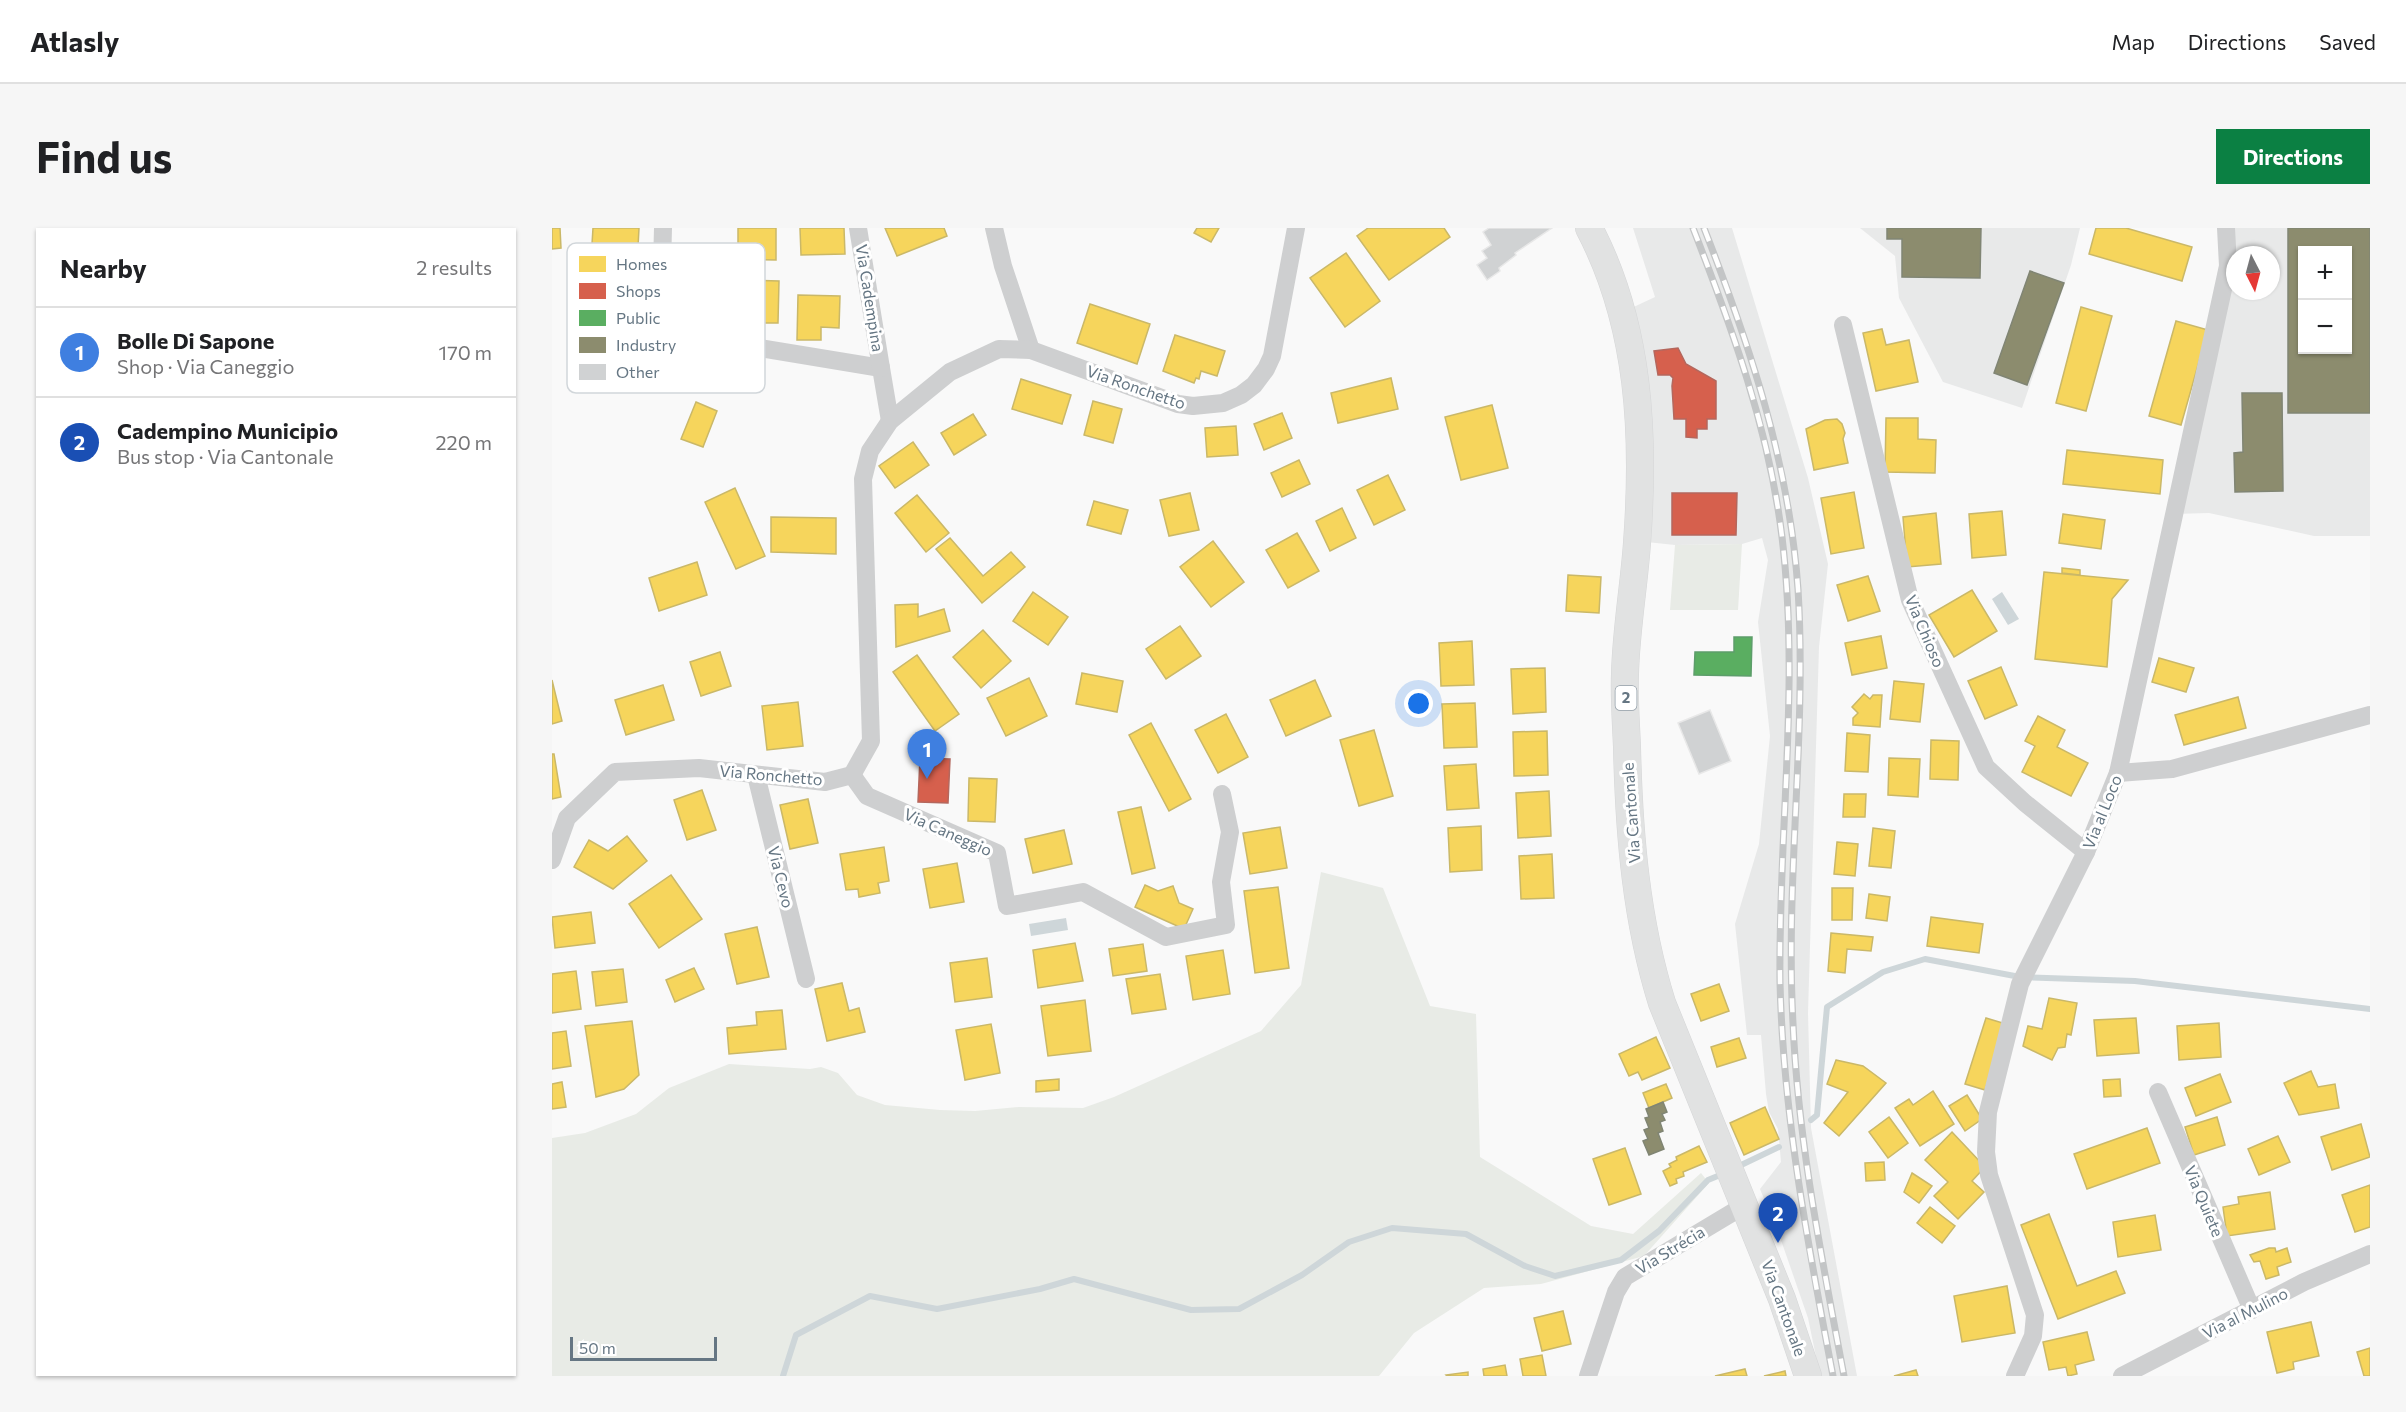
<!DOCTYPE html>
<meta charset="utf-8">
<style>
:root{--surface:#fff;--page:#f6f6f6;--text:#202124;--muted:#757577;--line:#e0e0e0;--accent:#0b8043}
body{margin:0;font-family:Commissioner,sans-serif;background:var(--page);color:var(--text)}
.controls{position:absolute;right:18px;top:18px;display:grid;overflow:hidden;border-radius:0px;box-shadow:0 2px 4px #0004}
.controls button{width:54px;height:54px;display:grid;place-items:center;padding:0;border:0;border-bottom:2px solid var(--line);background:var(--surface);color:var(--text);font:30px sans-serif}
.compass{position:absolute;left:1674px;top:18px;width:54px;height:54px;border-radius:50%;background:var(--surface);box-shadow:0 2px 4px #0004;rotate:174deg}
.scale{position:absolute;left:18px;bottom:15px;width:147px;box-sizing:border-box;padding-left:6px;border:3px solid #657683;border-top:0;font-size:16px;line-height:21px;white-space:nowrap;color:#657683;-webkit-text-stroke:4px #fff;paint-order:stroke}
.you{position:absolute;left:867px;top:476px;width:21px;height:21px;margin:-15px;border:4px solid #fff;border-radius:50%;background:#1a73e8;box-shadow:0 0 0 9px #1a73e833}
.badge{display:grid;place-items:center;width:39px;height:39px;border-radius:50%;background:var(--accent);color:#fff;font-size:20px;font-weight:700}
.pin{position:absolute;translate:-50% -50px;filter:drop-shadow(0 2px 3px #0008)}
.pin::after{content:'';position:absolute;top:32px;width:21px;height:18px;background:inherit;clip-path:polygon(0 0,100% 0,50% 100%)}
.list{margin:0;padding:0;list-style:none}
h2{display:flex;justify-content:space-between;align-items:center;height:78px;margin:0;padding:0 24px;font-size:26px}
h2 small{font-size:20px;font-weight:400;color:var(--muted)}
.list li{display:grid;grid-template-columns:39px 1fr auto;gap:18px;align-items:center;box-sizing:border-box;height:90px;padding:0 24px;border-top:2px solid var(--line)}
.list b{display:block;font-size:22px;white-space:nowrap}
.list p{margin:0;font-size:20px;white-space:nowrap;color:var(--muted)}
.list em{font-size:20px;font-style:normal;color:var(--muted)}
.map{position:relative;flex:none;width:1818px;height:1148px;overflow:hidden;border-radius:0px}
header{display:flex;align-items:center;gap:36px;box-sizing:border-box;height:84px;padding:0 30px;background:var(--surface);border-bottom:2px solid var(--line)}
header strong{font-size:28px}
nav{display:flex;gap:33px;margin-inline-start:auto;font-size:21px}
.intro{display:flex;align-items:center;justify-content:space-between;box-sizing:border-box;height:144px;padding:0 36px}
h1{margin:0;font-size:42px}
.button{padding:15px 27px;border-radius:0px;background:var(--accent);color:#fff;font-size:21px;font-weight:700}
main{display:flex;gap:36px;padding:0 36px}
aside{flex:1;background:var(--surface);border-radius:0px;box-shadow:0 2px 4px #0004}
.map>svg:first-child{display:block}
.built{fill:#e8e9e9;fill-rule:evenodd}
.green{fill:#e8ebe6}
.water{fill:#ced6d9}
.homes{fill:#f6d55c;stroke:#cab868;stroke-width:1.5}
.shops{fill:#d6604d;stroke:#b4675d;stroke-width:1.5}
.public{fill:#5aae61;stroke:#5d9d6b;stroke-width:1.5}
.industry{fill:#8c8c6e;stroke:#808574;stroke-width:1.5;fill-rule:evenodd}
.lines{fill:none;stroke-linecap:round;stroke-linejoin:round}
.stream{stroke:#ced6d9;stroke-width:6}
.building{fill:#d0d2d3;stroke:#e8e8e8;stroke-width:1.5}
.primary-casing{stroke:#d5d6d7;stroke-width:28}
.street{stroke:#cecfd0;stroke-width:18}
.primary{stroke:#e1e2e2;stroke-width:27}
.rail-casing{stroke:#c3c5c6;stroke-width:7}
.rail{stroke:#fff;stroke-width:4.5;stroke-dasharray:14;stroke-linecap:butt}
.labels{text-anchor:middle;stroke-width:6;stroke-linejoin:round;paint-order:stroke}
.shield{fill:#fff;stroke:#939fa8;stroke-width:1.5}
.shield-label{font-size:15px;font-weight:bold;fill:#657683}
.street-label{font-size:16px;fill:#657683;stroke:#fff}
.key{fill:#fff;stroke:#d1d6da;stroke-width:1.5}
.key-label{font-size:16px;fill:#657683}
</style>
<header>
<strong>Atlasly</strong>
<nav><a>Map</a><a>Directions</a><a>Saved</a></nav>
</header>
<div class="intro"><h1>Find us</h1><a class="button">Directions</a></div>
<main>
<aside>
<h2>Nearby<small>2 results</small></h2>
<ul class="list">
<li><span class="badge" style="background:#3f7fe0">1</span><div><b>Bolle Di Sapone</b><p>Shop · Via Caneggio</p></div><em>170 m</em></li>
<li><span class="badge" style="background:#1a4fb4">2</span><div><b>Cadempino Municipio</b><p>Bus stop · Via Cantonale</p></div><em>220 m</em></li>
</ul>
</aside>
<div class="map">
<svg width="1818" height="1148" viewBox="0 0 1818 1148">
<rect width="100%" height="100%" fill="#f9f9f9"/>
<g class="built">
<polygon points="1081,0 1180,0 1256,250 1276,336 1267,419 1256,785 1259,900 1305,1148 1268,1148 1256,1090 1230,1015 1208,961 1229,934 1226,901 1217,884 1214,866 1209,807 1195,807 1183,696 1207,616 1218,508 1206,394 1216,332 1210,310 1190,316 1123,317 1085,313 1071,84 1103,69"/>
<polygon points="1308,0 1528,0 1519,37 1470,180 1391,154 1347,70 1343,28"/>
<path d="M1674 0H1818V308H1762L1657 285 1622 286ZM1750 22H1796V122H1750ZM1683 27H1719V63H1683Z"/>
</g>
<g class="green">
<polygon points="1190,316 1186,382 1118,382 1123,317"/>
<polygon points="769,644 831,660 878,778 924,786 928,929 1039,998 1081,1006 1149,945 1157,955 1092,1028 989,1056 932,1060 862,1105 827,1148 0,1148 0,910 33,905 84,886 117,860 177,836 258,841 269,839 286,845 305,867 333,877 388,882 423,883 467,879 531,880 562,869 709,803 749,757"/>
</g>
<g class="water">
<polygon points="1450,364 1467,391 1456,397 1440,371"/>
<polygon points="514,690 516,702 479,708 477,696"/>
</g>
<g class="homes">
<polygon points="0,0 8,0 9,20 0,21"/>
<polygon points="41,0 87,0 86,19 40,16"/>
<polygon points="186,0 224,0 224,32 186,31"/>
<polygon points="248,0 292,0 293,26 249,27"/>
<polygon points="333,0 392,0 395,8 345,28"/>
<polygon points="645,0 667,0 659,14 642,5"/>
<polygon points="816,0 892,0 898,9 837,52 805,8"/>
<polygon points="1544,0 1574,0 1640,19 1630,53 1537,26"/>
<polygon points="794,25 828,73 793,99 758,50"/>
<polygon points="189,52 227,53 226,95 188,95"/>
<polygon points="246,67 288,68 287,100 269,99 269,112 245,112"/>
<polygon points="538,76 598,96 585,136 525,115"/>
<polygon points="1529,79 1560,88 1534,183 1504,175"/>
<polygon points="1624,93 1656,102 1629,197 1597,188"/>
<polygon points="1330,101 1334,117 1357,112 1366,154 1324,163 1311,105"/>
<polygon points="623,107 673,123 665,148 649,143 647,151 644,150 642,155 611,143"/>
<polygon points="839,150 846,181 786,195 779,165"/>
<polygon points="469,151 519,167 510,196 460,181"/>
<polygon points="541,173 570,181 561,215 532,207"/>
<polygon points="144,174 165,183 151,219 129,211"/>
<polygon points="940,177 956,240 909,252 893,189"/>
<polygon points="730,185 740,210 712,222 702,196"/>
<polygon points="421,186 434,207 402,227 389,205"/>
<polygon points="1334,190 1366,190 1366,211 1384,212 1383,245 1333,244"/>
<polygon points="1285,191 1290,196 1293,205 1291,211 1296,235 1262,242 1254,201 1273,192"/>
<polygon points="684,198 686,227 655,229 653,200"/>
<polygon points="361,214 377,237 343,260 327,238"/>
<polygon points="1515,222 1611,232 1608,266 1511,256"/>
<polygon points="747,232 758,256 730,269 719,245"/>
<polygon points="836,247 853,282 822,297 805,262"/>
<polygon points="183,260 213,328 184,341 153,274"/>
<polygon points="1302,264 1312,320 1279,326 1269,270"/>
<polygon points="638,265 647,302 617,308 608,272"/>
<polygon points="365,267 397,305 374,324 343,285"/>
<polygon points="542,273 576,282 569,306 535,297"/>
<polygon points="790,280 804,310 778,323 764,293"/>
<polygon points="1450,283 1454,327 1420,330 1417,286"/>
<polygon points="1384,285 1389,336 1355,339 1351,289"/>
<polygon points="1511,286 1553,292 1549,321 1507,315"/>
<polygon points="219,289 284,290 284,326 219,324"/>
<polygon points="745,305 767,343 736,360 714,322"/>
<polygon points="398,310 431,348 459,324 473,339 430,375 384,321"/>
<polygon points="661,313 692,354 659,379 628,339"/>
<polygon points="145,334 155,367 107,383 97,350"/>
<polygon points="1510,340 1528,342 1528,347 1510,345"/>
<polygon points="1492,344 1576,352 1560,371 1555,439 1483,431"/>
<polygon points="1016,347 1049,349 1047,385 1014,383"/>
<polygon points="1316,348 1328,383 1296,393 1285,357"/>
<polygon points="1420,362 1445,403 1402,429 1377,387"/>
<polygon points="481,364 516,389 496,417 461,393"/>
<polygon points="366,376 366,389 392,381 398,403 344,419 343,377"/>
<polygon points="628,398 649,428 614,451 594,421"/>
<polygon points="431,402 459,433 429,460 401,429"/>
<polygon points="1329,408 1335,440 1300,447 1293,415"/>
<polygon points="920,413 922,457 889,458 887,415"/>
<polygon points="168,424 179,458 149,468 138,434"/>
<polygon points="365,427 407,486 383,503 341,444"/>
<polygon points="1607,430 1642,440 1634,464 1600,454"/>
<polygon points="1449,439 1465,477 1433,491 1416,453"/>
<polygon points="993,440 994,484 961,486 959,441"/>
<polygon points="530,445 571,453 565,484 524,476"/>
<polygon points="477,450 495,488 454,508 435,470"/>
<polygon points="0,452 10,493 0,496"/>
<polygon points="763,452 779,488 734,508 718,472"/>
<polygon points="1342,453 1372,456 1368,494 1338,491"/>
<polygon points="111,457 122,492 74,507 63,472"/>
<polygon points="1312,466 1318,471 1321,467 1330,467 1328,499 1301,497 1301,490 1306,485 1300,479"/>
<polygon points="1686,469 1694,500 1632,517 1623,487"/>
<polygon points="246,474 251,518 215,522 210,478"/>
<polygon points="923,475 925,519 892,520 890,476"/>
<polygon points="674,486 696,529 666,545 643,502"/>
<polygon points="1486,488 1513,502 1505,519 1536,535 1519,568 1470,544 1483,518 1473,513"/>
<polygon points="599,495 639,571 617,583 577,507"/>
<polygon points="822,502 841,568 807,578 788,512"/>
<polygon points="995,503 996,547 962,548 961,504"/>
<polygon points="1295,505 1318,507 1316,544 1293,543"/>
<polygon points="1379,512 1407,513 1406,552 1378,551"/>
<polygon points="0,526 2,526 9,569 0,571"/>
<polygon points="1337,530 1368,531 1366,569 1336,567"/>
<polygon points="924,536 927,580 895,582 892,538"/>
<polygon points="417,550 445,551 443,594 416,593"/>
<polygon points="150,562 164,602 135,612 122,572"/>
<polygon points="997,563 999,608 966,610 964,565"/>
<polygon points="1292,566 1314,566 1313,589 1291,589"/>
<polygon points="256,571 266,615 238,621 228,577"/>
<polygon points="589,579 603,640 580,646 566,584"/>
<polygon points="929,598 930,642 898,644 896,600"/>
<polygon points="728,599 735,640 698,646 691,605"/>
<polygon points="1321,600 1343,603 1339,640 1317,638"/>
<polygon points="512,602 520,636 481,645 473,611"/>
<polygon points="75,608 95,633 61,661 22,639 37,612 56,623"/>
<polygon points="1285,614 1306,616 1303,648 1282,646"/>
<polygon points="332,619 337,653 326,655 328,665 307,669 306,661 294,662 288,626"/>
<polygon points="1000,626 1002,670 969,671 967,628"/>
<polygon points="405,635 412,674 378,680 371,641"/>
<polygon points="119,647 150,691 107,720 77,676"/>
<polygon points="593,657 606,663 621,658 627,675 641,681 632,701 583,679"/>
<polygon points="726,659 737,740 703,745 692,663"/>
<polygon points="1280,660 1301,660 1300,692 1280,692"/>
<polygon points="1317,666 1338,669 1335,693 1314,690"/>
<polygon points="39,684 43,715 3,720 0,689"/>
<polygon points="1379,689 1431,696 1427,725 1375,718"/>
<polygon points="205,699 217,749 185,756 173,706"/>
<polygon points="1279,705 1321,709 1319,723 1295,721 1293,745 1276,743"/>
<polygon points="523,715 531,753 486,760 481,722"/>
<polygon points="591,716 595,743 561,748 557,721"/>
<polygon points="671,722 678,766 641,772 634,728"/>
<polygon points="435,730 440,769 403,774 398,735"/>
<polygon points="142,740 152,761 123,774 114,752"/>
<polygon points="71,741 75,774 44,778 40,744"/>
<polygon points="24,743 29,781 0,785 0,746"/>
<polygon points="608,746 614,781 580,786 574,751"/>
<polygon points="290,755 297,783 307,780 313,804 275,813 263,761"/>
<polygon points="1167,756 1177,783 1149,793 1139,766"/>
<polygon points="1497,770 1525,775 1519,807 1515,806 1513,819 1506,820 1500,832 1471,818 1476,798 1490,801"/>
<polygon points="533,772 539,823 496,828 489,778"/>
<polygon points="230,782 234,821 177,826 175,800 205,797 204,784"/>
<polygon points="1434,790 1454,796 1433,862 1413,856"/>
<polygon points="1584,790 1587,825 1545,828 1542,792"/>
<polygon points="80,793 87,847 72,861 44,869 33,798"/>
<polygon points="1667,795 1669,829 1627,832 1625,798"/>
<polygon points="439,796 448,845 413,852 404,802"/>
<polygon points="14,803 19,838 0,841 0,805"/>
<polygon points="1104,809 1118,840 1090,852 1086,844 1077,848 1067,826"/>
<polygon points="1187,810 1194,830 1165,839 1159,819"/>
<polygon points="1284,832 1311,838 1334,855 1287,908 1272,895 1296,864 1275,856"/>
<polygon points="1759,843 1766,859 1783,856 1787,880 1747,887 1732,855"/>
<polygon points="1668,846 1679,874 1644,888 1633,860"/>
<polygon points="507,851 507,862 484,864 484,853"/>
<polygon points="1568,851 1569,868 1552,869 1551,852"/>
<polygon points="10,854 14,879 0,881 0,856"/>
<polygon points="1114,856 1120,870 1097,880 1091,865"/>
<polygon points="1381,863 1402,896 1368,918 1343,880 1357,871 1361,877"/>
<polygon points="1415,867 1430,891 1413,903 1397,878"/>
<polygon points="1213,879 1227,911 1192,927 1178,895"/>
<polygon points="1337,889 1356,915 1336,930 1317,904"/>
<polygon points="1665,889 1673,917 1642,927 1633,899"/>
<polygon points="1809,896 1818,929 1780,942 1769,909"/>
<polygon points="1595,900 1608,935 1535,961 1522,926"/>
<polygon points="1400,904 1433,939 1420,953 1432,964 1406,991 1382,968 1396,954 1373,932"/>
<polygon points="1726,908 1738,934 1707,947 1696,921"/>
<polygon points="1147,918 1155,934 1131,944 1132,948 1124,951 1125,955 1118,958 1111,943 1119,939 1117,936 1125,932 1124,929"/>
<polygon points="1073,920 1089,966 1057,977 1041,931"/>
<polygon points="1332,934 1333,952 1314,953 1313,935"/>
<polygon points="1360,945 1380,958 1367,975 1352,964"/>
<polygon points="1818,957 1818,999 1803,1004 1790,967"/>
<polygon points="1718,964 1723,1001 1675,1008 1671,979 1687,976 1686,969"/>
<polygon points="1378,979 1403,998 1390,1015 1365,995"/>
<polygon points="1497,986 1525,1058 1564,1043 1573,1065 1506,1091 1469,997"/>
<polygon points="1603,987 1609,1022 1566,1029 1561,994"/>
<polygon points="1717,1020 1723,1020 1724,1024 1735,1020 1739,1034 1725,1039 1727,1047 1714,1051 1708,1033 1702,1034 1698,1027"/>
<polygon points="1455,1058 1463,1105 1410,1114 1402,1068"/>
<polygon points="1011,1083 1019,1116 990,1123 982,1090"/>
<polygon points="1759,1094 1767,1128 1741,1134 1742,1141 1725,1145 1715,1104"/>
<polygon points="1535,1104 1542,1132 1523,1137 1525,1146 1516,1148 1514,1139 1497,1142 1491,1114"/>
<polygon points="1818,1120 1818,1148 1812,1148 1805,1124"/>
<polygon points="990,1127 994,1148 971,1148 968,1131"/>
<polygon points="953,1137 955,1148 932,1148 931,1141"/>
<polygon points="1193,1141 1195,1148 1163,1148"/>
<polygon points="1364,1142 1366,1148 1342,1148"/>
<polygon points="1233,1143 1234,1148 1212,1148"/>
<polygon points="916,1144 916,1148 895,1148 894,1147"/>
</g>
<g class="shops">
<polygon points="1126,120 1134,136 1164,153 1164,191 1155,191 1155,201 1145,201 1145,210 1134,209 1134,191 1122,191 1120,158 1121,150 1118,147 1106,147 1102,123"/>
<polygon points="1120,265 1185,265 1184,307 1120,307"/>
<polygon points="368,530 398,531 396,575 366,574"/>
</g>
<polygon class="public" points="1182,409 1200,409 1199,448 1142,447 1143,424 1182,424"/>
<g class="industry">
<polygon points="1335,0 1429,0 1428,50 1350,49 1350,11 1335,11"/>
<path d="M1736 0H1818V185H1736ZM1750 22H1796V122H1750Z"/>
<polygon points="1478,43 1512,55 1475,157 1442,145"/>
<polygon points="1690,165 1730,165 1731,263 1683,264 1682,225 1691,224"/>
<polygon points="1111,874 1115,884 1110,886 1113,892 1108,894 1111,903 1106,905 1112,921 1097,927 1091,913 1096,911 1092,902 1097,900 1093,890 1097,889 1094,881"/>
</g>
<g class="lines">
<g class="stream">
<polyline points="1259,892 1265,887 1275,779 1331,744 1373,731 1468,749 1583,753 1818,781"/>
<polyline points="1185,939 1227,919"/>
<polyline points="231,1148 244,1107 318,1068 385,1081 488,1061 522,1051 639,1082 687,1081 750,1047 797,1014 840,1000 914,1006 973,1038 1003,1048 1069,1032 1107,1003 1156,952 1173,945"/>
</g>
</g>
<g class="building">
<polygon points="937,0 1000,0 963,25 964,27 947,40 948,43 935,52 925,37 935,30 930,23 939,17 931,4"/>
<polygon points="1158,482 1179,533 1147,546 1126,495"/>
</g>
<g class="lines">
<g class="primary-casing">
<path id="primary" d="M1037 0C1088 97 1093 207 1085 315 1082 358 1074 402 1073 446 1072 470 1074 495 1075 519 1077 606 1084 692 1110 775L1230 1071 1256 1148"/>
</g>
<g class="street">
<polyline points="111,0 108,114 132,120 195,118 329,140 338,193"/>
<polyline points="306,0 329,140"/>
<polyline points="442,0 451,38 479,122"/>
<polyline points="1291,97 1358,372 1434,539 1473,575 1534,624"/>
<polyline points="1566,545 1620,541 1818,487"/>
<polyline points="204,547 254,751"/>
<polyline points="300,547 315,568 445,625 455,678 531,664 614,709 674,697 669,654 678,604 670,566"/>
<polyline points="0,632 15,590 63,544 147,540 273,554 300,547 319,513 311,251 318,223 338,193 398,144 447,121 479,122 626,176 641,178 671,175 689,167 702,157 714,141 720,128 744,0"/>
<polyline points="1606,864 1700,1082"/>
<polyline points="1036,1148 1064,1064 1073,1049 1193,977"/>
<polyline points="1463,1148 1481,1108 1483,1087 1437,947 1434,924 1436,884 1468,756 1534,624 1566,545 1676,38 1674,0"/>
<polyline points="1570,1148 1752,1054 1818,1026"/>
</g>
<use href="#primary" class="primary"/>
<g class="rail-casing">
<g id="rail">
<path d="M1141 0C1180 100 1217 201 1230 309 1248 457 1226 605 1228 754 1231 887 1256 1017 1281 1148"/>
<path d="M1152 0C1198 118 1237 234 1246 361 1255 506 1233 650 1241 795 1246 914 1270 1031 1292 1148"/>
</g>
</g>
<use href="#rail" class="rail"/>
</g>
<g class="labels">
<rect class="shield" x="1063.5" y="458" width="21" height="24" rx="4.5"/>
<g class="shield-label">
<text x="1074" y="475">2</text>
</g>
<g class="street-label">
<text transform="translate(318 70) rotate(81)" y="6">Via Cadempina</text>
<text transform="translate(584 159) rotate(19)" y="6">Via Ronchetto</text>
<text transform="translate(1373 403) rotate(67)" y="6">Via Chioso</text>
<text transform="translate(219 547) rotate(5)" y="6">Via Ronchetto</text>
<text transform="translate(1550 584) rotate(-68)" y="6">Via al Loco</text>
<text transform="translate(1079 585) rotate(-94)" y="6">Via Cantonale</text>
<text transform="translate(396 604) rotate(24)" y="6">Via Caneggio</text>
<text transform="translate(229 649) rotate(76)" y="6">Via Cevo</text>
<text transform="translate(1652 973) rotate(67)" y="6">Via Quiete</text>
<text transform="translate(1118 1022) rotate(-31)" y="6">Via Strécia</text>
<text transform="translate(1232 1080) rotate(70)" y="6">Via Cantonale</text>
<text transform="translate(1693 1085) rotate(-27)" y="6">Via al Mulino</text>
</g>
</g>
<rect x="15" y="15" width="198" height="150" rx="9" class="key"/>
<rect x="27" y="28" width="27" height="16" fill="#f6d55c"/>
<rect x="27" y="55" width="27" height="16" fill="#d6604d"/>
<rect x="27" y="82" width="27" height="16" fill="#5aae61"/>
<rect x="27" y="109" width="27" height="16" fill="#8c8c6e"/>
<rect x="27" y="136" width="27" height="16" fill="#d0d2d3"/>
<g class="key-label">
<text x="64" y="42">Homes</text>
<text x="64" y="69">Shops</text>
<text x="64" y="96">Public</text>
<text x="64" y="123">Industry</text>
<text x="64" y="150">Other</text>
</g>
</svg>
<div class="controls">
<button>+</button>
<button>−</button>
</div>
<svg class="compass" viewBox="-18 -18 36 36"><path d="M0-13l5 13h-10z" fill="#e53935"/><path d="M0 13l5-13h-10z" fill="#757577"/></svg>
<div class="scale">50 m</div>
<div class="you"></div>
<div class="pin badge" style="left:375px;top:551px;background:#3f7fe0">1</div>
<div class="pin badge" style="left:1226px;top:1015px;background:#1a4fb4">2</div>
</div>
</main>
